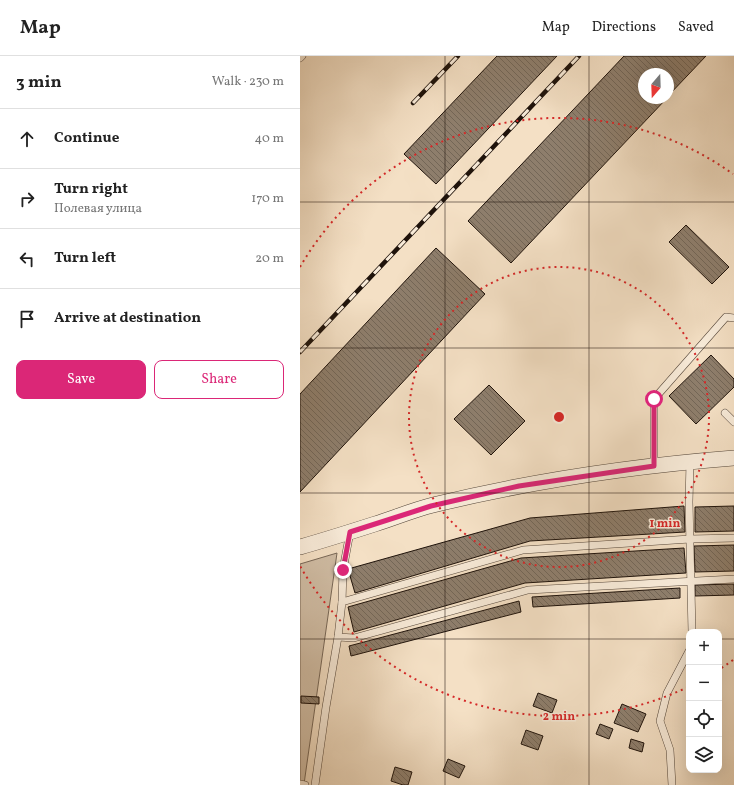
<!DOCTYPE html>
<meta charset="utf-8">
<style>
:root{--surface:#fff;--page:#f2f2f2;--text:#222;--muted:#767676;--line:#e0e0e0;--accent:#db2777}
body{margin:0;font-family:Vollkorn,serif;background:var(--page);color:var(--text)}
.controls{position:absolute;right:12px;bottom:12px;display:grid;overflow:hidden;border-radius:8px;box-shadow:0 4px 16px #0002}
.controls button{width:36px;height:36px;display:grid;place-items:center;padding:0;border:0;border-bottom:1px solid var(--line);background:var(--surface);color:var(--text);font:20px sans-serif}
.compass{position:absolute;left:338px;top:12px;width:36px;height:36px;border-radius:50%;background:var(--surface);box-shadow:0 4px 16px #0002;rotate:199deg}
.stop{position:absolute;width:12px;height:12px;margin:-9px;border:3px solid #db2777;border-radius:50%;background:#fff}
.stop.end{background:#db2777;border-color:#fff;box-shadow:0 1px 4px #0008}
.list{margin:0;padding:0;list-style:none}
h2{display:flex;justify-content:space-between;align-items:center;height:52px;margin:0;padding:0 16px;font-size:17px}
h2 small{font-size:13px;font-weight:400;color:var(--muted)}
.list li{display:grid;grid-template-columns:26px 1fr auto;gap:12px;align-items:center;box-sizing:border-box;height:60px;padding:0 16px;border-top:1px solid var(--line)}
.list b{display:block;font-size:15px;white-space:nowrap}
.list p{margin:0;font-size:13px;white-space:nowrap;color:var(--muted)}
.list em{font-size:13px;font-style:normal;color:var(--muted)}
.actions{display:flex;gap:8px;padding:12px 16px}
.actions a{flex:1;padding:9px 0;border:1px solid var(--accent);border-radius:8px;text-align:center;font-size:14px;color:var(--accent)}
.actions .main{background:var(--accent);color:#fff}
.icon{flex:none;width:22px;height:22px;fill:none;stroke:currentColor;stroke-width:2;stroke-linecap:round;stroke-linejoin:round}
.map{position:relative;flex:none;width:434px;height:729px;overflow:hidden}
header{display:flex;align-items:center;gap:24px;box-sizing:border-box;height:56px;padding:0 20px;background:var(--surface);border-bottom:1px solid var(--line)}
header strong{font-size:19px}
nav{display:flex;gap:22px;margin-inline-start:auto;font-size:14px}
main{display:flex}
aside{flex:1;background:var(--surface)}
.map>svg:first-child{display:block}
.garden{fill:#d0bda5;stroke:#786858}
.building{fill:url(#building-back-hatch);stroke:#1f130b}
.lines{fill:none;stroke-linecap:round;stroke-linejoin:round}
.lane-casing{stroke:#54463a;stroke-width:8}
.street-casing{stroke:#54463a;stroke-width:16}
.lane{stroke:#f8ebd9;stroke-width:7}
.street{stroke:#f8ebd9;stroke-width:15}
.rail-casing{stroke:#1f130b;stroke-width:4.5}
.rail{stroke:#f8ebd9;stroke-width:3;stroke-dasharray:9;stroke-linecap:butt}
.route{stroke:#db2777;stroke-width:5}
.grid{fill:none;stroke:#1f130b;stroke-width:1;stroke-opacity:0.55}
.ring{fill:none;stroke:#d62828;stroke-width:2;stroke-dasharray:2 4}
.centre{fill:#d62828;stroke:#f8ebd9;stroke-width:2}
.ring-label{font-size:12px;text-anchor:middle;font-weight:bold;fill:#d62828;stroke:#f8ebd9;stroke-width:3;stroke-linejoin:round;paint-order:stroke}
</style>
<header>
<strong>Map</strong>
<nav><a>Map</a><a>Directions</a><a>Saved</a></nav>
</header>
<main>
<aside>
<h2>3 min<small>Walk · 230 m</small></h2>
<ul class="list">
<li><svg class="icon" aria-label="ahead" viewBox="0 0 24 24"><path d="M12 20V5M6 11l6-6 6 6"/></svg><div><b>Continue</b></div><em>40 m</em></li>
<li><svg class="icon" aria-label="right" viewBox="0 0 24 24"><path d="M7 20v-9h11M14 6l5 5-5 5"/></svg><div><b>Turn right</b><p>Полевая улица</p></div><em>170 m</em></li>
<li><svg class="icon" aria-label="left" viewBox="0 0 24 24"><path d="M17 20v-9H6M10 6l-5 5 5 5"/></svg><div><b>Turn left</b></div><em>20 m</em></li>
<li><svg class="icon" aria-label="arrive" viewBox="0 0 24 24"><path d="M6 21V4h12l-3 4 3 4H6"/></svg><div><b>Arrive at destination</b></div></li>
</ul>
<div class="actions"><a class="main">Save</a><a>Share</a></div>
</aside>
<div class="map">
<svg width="434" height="729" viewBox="0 0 434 729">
<defs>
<pattern id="building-back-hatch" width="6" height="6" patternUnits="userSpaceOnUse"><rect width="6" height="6" fill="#8e7e6c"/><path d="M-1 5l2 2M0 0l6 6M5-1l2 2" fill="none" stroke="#736657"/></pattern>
</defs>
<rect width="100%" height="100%" fill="#f4e0c5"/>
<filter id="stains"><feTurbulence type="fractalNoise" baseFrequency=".005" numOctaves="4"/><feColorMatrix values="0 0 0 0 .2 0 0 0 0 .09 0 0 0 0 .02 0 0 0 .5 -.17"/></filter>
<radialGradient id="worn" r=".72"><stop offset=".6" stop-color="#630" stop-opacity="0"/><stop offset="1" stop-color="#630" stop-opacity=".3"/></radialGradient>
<polygon class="garden" points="37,497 5,721 4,729 0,729 0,508"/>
<g class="building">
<polygon points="197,0 257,0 136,128 104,98"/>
<polygon points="324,0 406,0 368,40 368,18 344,18 344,42 367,42 211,207 168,165"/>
<polygon points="386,169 429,211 412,228 369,186"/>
<polygon points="136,192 185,238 0,436 0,338"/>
<polygon points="411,299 434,323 434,331 396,368 369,340"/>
<polygon points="189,329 225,365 191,399 154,363"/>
<polygon points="384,450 385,476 230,485 55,537 48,513 230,462"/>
<polygon points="434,450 434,475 395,476 395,451"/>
<polygon points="434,489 434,515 395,516 394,490"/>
<polygon points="384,492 386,517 225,527 54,576 48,551 221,502"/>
<polygon points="434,528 434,539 395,540 395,529"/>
<polygon points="380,532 380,542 233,551 232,541"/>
<polygon points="219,545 221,556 51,600 49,590"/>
<polygon points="238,637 257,644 252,657 233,650"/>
<polygon points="1,640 19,641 19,648 1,647"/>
<polygon points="322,648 346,658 338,676 314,667"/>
<polygon points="300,668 313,673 309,683 296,678"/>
<polygon points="226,674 243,680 238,694 221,688"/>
<polygon points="331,683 344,687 342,696 329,692"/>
<polygon points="148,703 165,710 159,722 143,715"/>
<polygon points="95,711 112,716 108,729 103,729 91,725"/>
</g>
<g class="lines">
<g class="lane-casing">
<g id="lane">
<polyline points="0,2 2,0"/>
<polyline points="425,357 434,366"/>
<polyline points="390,406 389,446 392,576"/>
<polyline points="354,410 354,343 426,261 434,262"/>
<polyline points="42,546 43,514 50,476"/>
<polyline points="38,581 54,582 228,534 434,523"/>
<polyline points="0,728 5,729"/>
<polyline points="15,729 26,651 38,581 42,546 223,494 390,483 434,482"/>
<polyline points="372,729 370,694 360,665 367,637 389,595"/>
</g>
</g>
<g class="street-casing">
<path id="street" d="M0 491C25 484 50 476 75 468 94 462 113 454 133 449 231 425 333 410 434 402"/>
</g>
<use href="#lane" class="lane"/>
<use href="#street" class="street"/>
<g class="rail-casing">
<g id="rail">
<polyline points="113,47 158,0"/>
<polyline points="0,296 279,0"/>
</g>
</g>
<use href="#rail" class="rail"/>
</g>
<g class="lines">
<polyline class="route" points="43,514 50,476 131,450 219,430 354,410 354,343"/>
</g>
<path class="grid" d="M145 0V729M289 0V729M0 146H434M0 292H434M0 437H434M0 583H389M419 583H434"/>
<g class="ring">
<circle cx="259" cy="361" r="150"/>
<path d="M433 604A299 299 0 0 1 420 613M388 631A299 299 0 0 1 0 510M0 211A299 299 0 0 1 433 118"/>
</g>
<circle cx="259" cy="361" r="6" class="centre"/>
<g class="ring-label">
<text x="365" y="471">1 min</text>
<text x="259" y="664">2 min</text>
</g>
<rect width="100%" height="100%" filter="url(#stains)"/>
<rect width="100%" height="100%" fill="url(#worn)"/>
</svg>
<div class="controls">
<button>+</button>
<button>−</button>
<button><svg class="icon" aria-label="locate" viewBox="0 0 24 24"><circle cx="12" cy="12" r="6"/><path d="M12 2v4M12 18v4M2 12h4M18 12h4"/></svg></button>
<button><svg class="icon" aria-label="layers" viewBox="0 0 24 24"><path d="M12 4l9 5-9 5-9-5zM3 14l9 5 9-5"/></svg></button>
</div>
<svg class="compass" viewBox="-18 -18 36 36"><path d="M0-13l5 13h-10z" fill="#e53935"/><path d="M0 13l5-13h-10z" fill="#767676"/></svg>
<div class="stop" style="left:354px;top:343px"></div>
<div class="stop end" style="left:43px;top:514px"></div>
</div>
</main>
